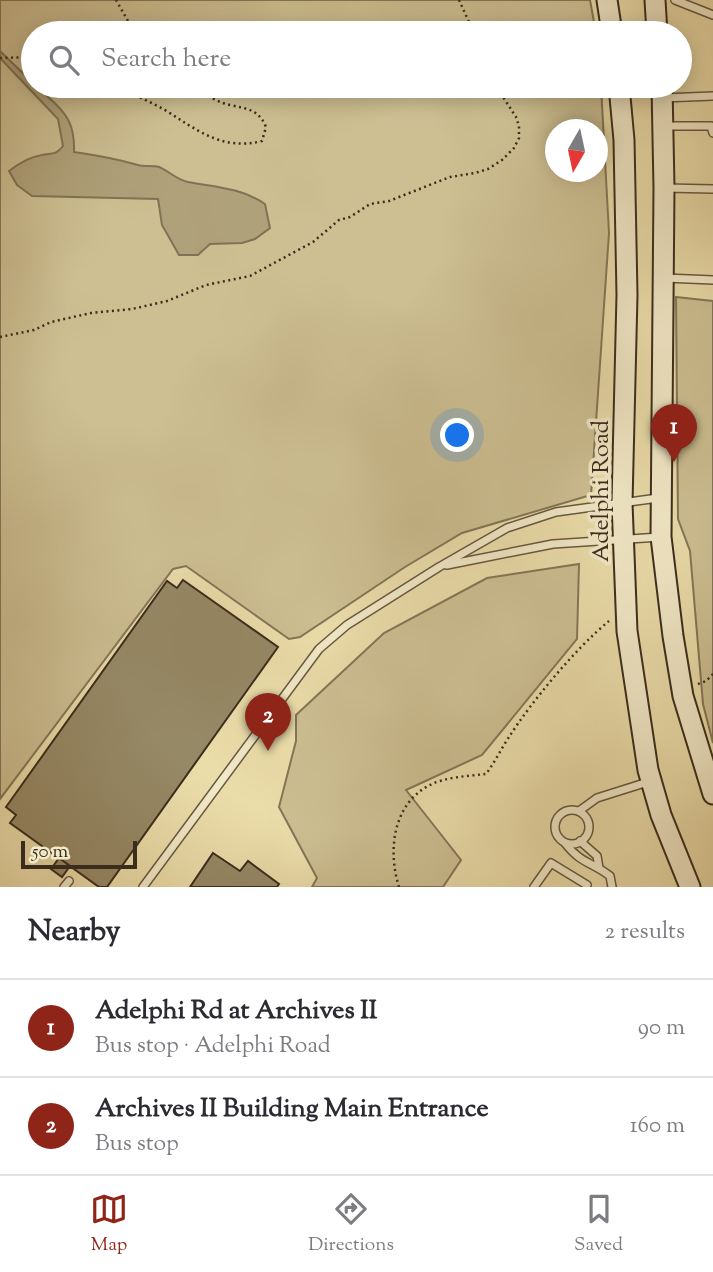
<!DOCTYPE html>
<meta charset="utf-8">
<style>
:root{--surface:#fff;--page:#f2f2f3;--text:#2b2b33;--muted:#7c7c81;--line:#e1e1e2;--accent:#8f2418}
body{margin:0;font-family:"Sorts Mill Goudy",serif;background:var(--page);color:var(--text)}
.compass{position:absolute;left:545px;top:119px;width:63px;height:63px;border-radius:50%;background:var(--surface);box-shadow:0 4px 18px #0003;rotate:189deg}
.scale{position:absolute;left:21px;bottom:18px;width:116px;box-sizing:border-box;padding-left:7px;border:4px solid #3a2d1d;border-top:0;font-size:19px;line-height:24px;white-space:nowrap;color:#3a2d1d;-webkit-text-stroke:5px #f2e9c8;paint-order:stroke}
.you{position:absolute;left:458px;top:436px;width:24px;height:24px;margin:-18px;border:5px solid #fff;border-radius:50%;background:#1a73e8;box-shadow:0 0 0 10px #1a73e833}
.badge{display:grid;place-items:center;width:46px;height:46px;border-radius:50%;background:var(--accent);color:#fff;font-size:23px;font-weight:700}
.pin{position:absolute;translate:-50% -58px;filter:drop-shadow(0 2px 4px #0008)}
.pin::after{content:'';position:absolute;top:37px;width:24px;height:21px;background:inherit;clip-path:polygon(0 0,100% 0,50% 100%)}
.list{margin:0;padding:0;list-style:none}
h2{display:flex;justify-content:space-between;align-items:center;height:91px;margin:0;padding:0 28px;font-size:30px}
h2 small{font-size:23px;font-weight:400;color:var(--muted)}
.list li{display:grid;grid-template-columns:46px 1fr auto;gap:21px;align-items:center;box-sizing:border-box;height:98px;padding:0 28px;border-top:2px solid var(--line)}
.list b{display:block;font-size:26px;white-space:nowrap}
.list p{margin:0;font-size:23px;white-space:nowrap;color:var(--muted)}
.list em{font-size:23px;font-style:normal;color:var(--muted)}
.icon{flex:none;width:38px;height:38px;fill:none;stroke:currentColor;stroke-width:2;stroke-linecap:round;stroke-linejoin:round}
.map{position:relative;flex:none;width:713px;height:887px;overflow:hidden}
.search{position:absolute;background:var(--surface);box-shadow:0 4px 18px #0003;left:21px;right:21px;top:21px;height:77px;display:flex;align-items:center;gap:18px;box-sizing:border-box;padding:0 24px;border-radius:38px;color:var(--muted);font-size:26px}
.sheet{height:287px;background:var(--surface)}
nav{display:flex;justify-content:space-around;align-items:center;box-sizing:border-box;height:98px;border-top:2px solid var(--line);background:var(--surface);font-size:19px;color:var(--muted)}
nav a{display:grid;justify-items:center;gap:4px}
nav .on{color:var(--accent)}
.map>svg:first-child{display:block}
.green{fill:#cdbf92;stroke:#847658;stroke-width:2;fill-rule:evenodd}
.water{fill:#afa17a;stroke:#807355;stroke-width:2}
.building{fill:#968966;stroke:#3a2d1d;stroke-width:2}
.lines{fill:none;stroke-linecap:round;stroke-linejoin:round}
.lane-casing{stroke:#665940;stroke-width:10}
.secondary-casing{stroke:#3a2d1d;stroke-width:23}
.path{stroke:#3a2d1d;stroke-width:2.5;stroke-dasharray:2 3.5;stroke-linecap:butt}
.lane{stroke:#f2e9c8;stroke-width:7}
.secondary{stroke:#f2e9c8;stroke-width:19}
.labels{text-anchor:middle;stroke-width:7;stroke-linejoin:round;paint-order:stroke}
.street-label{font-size:24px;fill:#3a2d1d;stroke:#f2e9c8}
</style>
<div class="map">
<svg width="713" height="887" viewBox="0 0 713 887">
<rect width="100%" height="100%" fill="#ebddaa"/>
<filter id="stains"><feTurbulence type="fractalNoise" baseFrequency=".00286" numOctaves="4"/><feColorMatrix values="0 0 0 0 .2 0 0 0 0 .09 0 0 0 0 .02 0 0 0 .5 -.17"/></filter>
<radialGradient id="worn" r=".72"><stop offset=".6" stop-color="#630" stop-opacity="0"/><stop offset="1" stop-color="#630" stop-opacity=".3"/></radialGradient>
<g class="green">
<path d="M0 0H590L596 33H33V86H601L609 233 591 495 462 533 405 567 300 637 289 639 186 566 173 569 0 799ZM556 130H598V172H556Z"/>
<polygon points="676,297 713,301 713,743 703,704 690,551 678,519"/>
<polygon points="579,564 577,639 482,755 406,790 461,860 443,887 312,887 317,878 279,807 296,741 296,715 384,633 487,578"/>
</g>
<path class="water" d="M0 51 33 83V86C38 88 42 92 47 96 67 113 75 125 74 152 95 155 117 159 138 165 144 167 153 165 159 167 169 171 175 179 188 182 215 187 242 188 265 204L270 228 255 239 242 243 210 244 198 255H179L162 225 158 199 32 196 17 185 9 171C18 164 29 157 42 155 53 153 56 155 63 146L58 119 0 58Z"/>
<g class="building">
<polygon points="183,580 278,647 107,887 99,887 10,823 16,815 6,807 167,581 177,588"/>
<polygon points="213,853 240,871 248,861 279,884 277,887 190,887"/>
<polygon points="59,858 70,866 62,877 51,869"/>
</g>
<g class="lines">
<g class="lane-casing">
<g id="lane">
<polyline points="675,0 713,15"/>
<polyline points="663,98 713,96"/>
<polyline points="666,126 711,126 713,133"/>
<polyline points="665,188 713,189"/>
<polyline points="665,278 713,280"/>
<polyline points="447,565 553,544 660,537"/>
<circle cx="572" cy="827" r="17"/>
<polyline points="579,811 597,798 651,781"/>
<polyline points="580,841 597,856 599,868"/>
<path d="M565 843C581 864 592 862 610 876L612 887"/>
<polyline points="64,887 69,881"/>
<polyline points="143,887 319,649 347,625 439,567 507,528 556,512 658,498"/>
<polyline points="534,887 551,863 587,885"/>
</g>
</g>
<g class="secondary-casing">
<g id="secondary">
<polyline points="607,0 612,33"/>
<polyline points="655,0 657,33"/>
<polyline points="619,86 624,140 627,295 622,503 627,631 648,770 661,815 690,887"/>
<polyline points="662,86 664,188 661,537 673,636 683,696 713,794"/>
</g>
</g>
<g class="path">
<polyline points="116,0 135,33"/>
<polyline points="459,0 474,33"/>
<polyline points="0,58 33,57"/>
<path d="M115 86C132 94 149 101 165 110 197 130 222 151 262 141L266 127C256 102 235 111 214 99 207 95 202 89 195 86"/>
<polyline points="0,337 34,330 51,322 91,313 132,309 167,301 206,285 250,276 313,242 339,220 350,217 370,204 389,201 450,177 475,173 488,169 502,160 514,148 519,138 519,126 516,117 496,86"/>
<polyline points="698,684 706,681 713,674"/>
<path d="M399 887C388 852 392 806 428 786 444 777 468 776 486 774 495 762 501 749 509 737 532 701 576 648 609 621"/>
</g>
<use href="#lane" class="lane"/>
<use href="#secondary" class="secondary"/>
</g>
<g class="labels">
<g class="street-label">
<text transform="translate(600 491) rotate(-90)" y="8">Adelphi Road</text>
</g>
</g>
<rect width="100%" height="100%" filter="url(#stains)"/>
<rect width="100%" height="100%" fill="url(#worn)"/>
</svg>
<svg class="compass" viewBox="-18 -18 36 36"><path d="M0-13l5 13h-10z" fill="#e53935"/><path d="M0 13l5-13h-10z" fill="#7c7c81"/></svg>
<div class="scale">50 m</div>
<div class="you"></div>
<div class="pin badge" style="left:674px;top:462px">1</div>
<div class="pin badge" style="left:268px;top:751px">2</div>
<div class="search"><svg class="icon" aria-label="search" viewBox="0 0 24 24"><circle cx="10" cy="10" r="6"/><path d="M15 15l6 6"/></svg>Search here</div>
</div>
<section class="sheet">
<h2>Nearby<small>2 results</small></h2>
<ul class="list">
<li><span class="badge">1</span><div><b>Adelphi Rd at Archives II</b><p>Bus stop · Adelphi Road</p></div><em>90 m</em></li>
<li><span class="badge">2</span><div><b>Archives II Building Main Entrance</b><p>Bus stop</p></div><em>160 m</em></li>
</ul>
</section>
<nav>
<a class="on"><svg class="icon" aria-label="map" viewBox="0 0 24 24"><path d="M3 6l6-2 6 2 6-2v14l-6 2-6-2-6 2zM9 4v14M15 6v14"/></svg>Map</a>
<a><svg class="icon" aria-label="directions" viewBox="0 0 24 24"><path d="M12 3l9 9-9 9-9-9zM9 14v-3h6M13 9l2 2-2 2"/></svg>Directions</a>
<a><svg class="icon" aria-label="saved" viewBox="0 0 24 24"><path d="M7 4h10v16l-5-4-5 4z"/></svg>Saved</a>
</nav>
